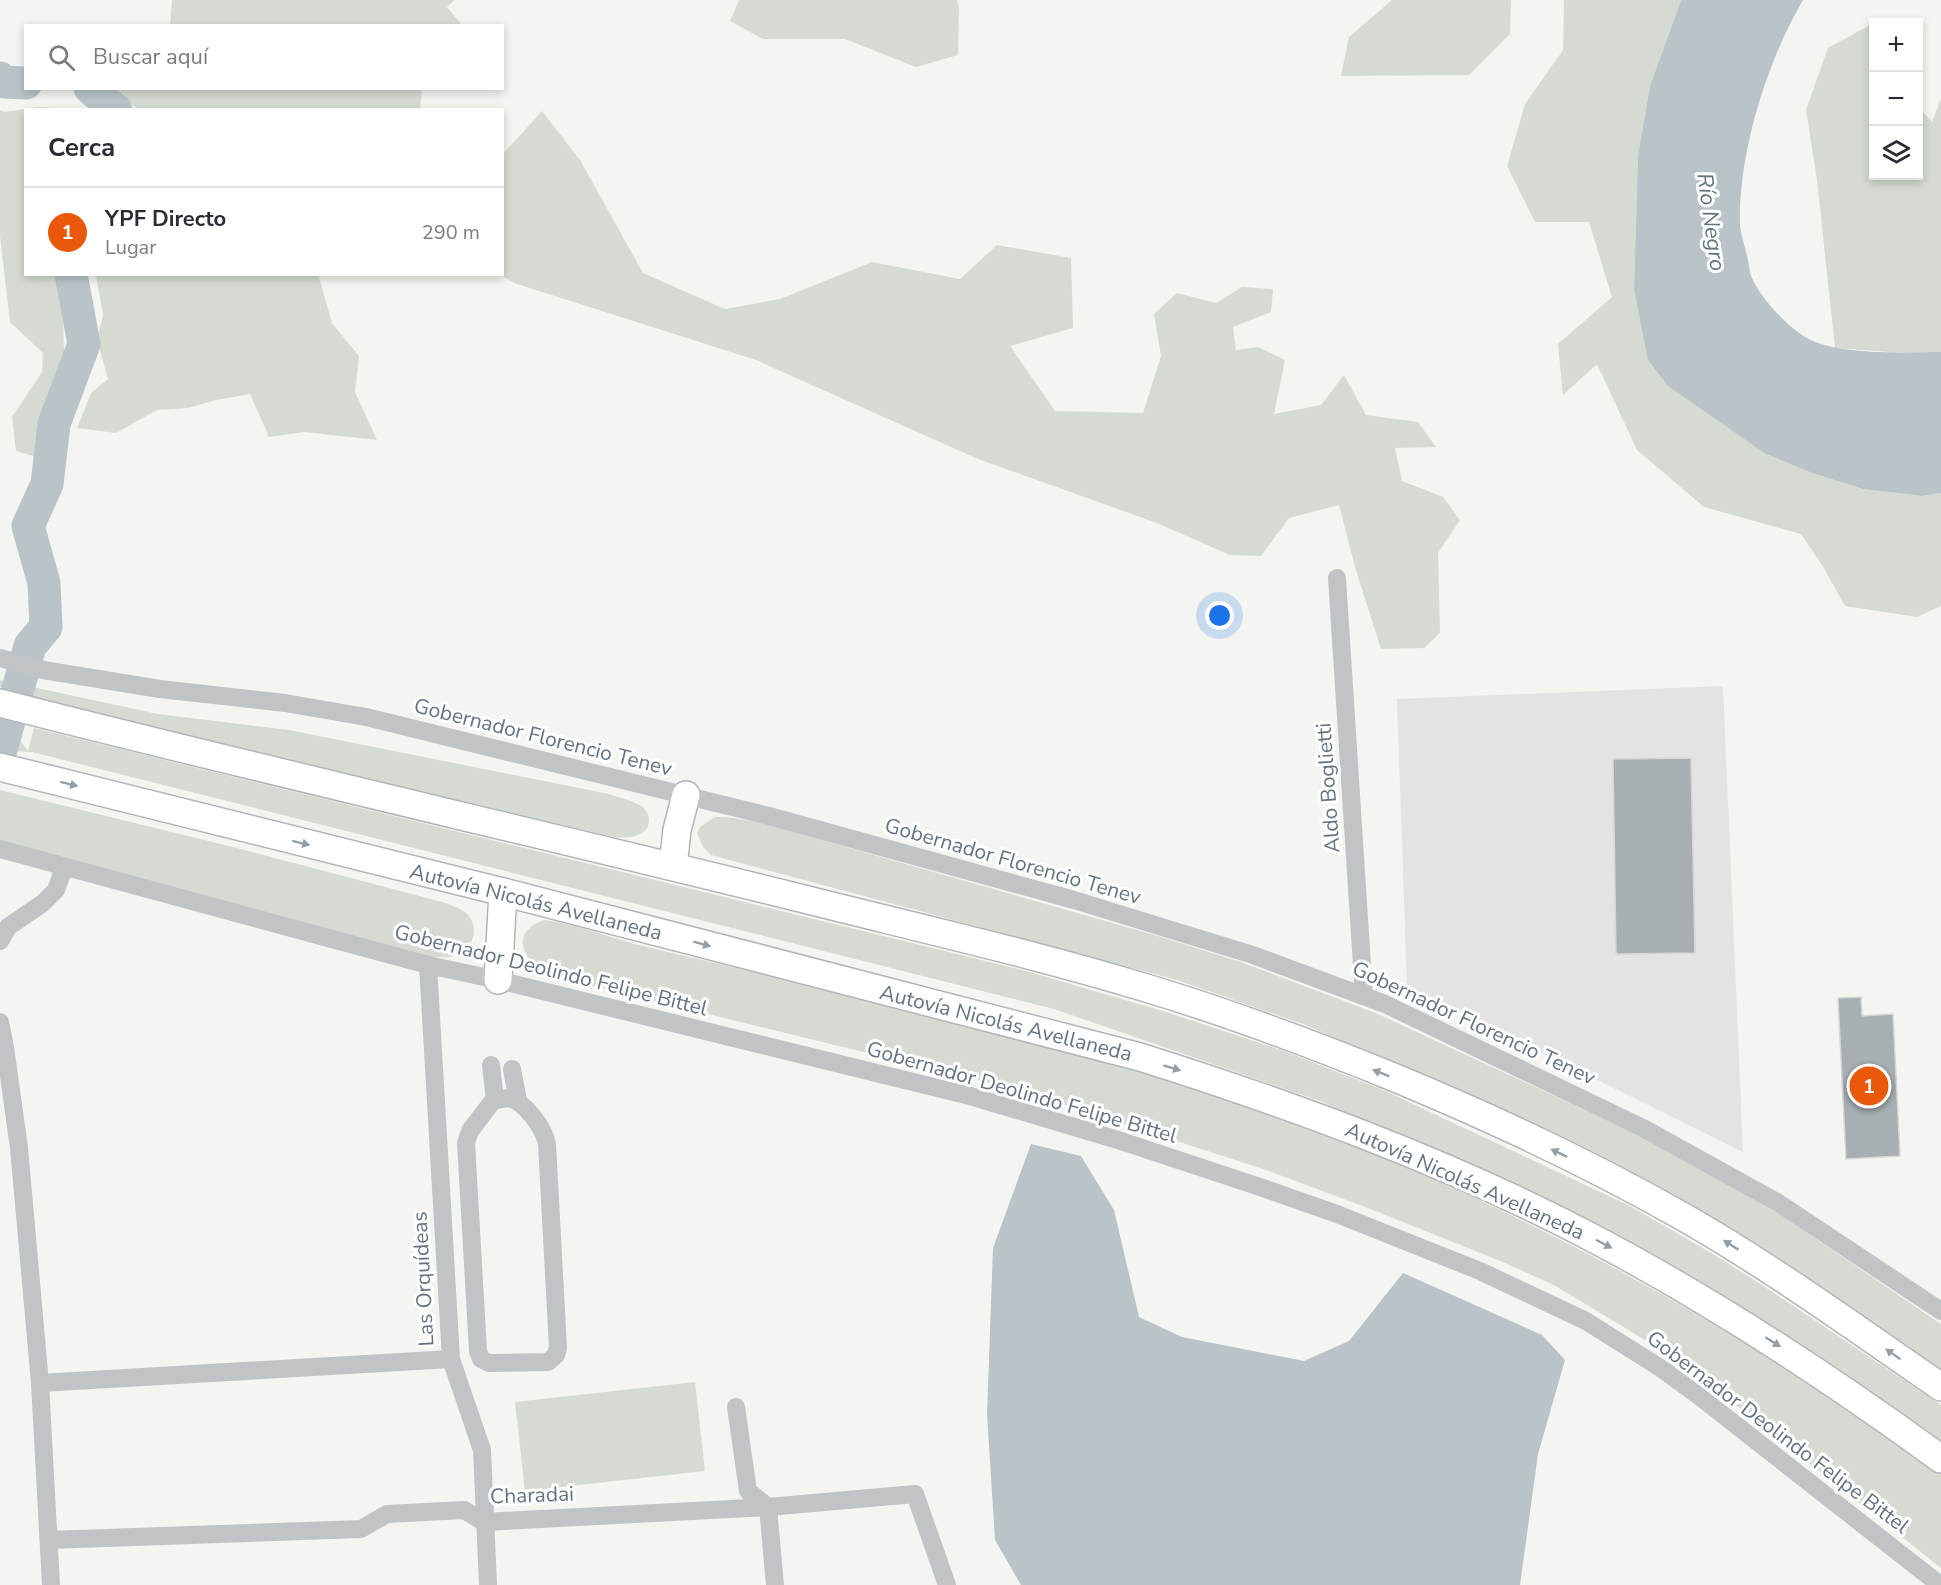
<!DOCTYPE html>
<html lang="es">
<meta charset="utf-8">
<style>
:root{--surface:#fff;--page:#f7f7f7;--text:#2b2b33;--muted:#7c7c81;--line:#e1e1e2;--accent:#ea580c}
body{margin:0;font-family:"Nunito Sans",sans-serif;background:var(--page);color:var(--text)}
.controls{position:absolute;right:18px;top:18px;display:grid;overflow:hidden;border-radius:0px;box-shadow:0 3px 9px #0003}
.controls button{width:54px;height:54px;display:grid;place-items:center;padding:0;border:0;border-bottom:2px solid var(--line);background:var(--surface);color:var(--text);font:30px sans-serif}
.you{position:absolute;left:1220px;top:616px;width:21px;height:21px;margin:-15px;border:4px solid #fff;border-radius:50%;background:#1a73e8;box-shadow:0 0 0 9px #1a73e833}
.badge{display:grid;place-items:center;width:39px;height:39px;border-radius:50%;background:var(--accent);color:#fff;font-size:20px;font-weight:700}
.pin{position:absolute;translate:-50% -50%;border:3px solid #fff;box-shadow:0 2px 6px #0006}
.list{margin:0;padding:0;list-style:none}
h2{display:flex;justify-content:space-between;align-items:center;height:78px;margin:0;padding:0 24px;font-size:26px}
h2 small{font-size:20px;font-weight:400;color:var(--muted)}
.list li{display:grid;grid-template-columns:39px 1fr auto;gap:18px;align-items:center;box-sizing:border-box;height:90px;padding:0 24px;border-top:2px solid var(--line)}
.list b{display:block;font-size:22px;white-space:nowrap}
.list p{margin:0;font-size:20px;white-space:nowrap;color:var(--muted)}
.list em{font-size:20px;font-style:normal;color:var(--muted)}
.icon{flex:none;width:33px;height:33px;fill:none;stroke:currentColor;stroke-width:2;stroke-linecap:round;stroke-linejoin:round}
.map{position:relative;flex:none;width:1941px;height:1585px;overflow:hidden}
.search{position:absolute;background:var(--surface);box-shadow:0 3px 9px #0003;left:24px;top:24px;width:480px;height:66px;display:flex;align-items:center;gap:15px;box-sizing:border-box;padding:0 21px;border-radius:0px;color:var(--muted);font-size:22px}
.panel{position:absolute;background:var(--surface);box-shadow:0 3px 9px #0003;left:24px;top:108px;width:480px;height:168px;border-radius:0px}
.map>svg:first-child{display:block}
.built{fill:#e2e3e2}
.green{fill:#d5dbd2}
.water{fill:#b9c3c8}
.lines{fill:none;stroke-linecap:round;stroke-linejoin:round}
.river{stroke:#b9c3c8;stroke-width:33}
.building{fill:#a7afb3;stroke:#d6d6d3;stroke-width:1.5}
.highway-casing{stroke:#b3b6b9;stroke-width:30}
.minor{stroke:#c0c4c7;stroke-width:18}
.highway{stroke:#fff;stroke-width:27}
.oneway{fill:#939ea6}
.labels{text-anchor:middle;stroke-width:6;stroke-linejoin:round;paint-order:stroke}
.street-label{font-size:21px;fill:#657480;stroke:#fff}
.water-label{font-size:22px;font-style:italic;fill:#61757d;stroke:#fff}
</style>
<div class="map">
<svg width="1941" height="1585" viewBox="0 0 1941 1585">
<rect width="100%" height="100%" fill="#f4f4f1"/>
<polygon class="built" points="1723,686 1743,1152 1407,986 1397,699"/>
<g class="green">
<polygon points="172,0 454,0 447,7 462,25 170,25"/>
<polygon points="739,0 957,0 959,8 958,55 916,67 845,39 763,39 730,21"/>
<polygon points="1392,0 1511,0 1510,34 1469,75 1341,76 1349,37"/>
<polygon points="1564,0 1681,0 1650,86 1638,155 1634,289 1766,454 1812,473 1863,489 1922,496 1941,493 1941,606 1917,617 1845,606 1822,565 1801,534 1704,507 1637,450 1597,364 1563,395 1558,344 1612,297 1589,222 1535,222 1507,166 1525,104 1563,50"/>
<polygon points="1870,25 1874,26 1874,176 1918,176 1919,108 1932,122 1941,99 1941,352 1889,352 1835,348 1817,180 1806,110 1828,48"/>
<polygon points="118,89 422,89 420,110 137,109"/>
<polygon points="39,107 68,109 26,110 26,274 56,275 63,316 64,354 56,373 37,457 16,451 12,417 42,372 43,353 10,322 0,236 0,110 5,112"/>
<polygon points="542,111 580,160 643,273 725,309 780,299 872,262 960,279 997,245 1071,258 1073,328 1010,346 1055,411 1143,413 1161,356 1154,314 1177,293 1216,303 1242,287 1273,289 1271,312 1233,327 1236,350 1258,347 1285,360 1274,414 1321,405 1344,375 1366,415 1418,422 1436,447 1395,448 1402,481 1443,497 1460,520 1438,553 1440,633 1424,648 1381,649 1355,567 1339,505 1289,518 1261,556 1230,555 1157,523 978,459 756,360 514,283 501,275 502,274 503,154"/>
<polygon points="318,274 332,323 359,356 355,392 377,440 304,432 269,437 250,394 216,400 188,408 157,410 116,433 77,428 91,393 108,379 97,340 103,315 96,275"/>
<path d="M0 680 158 714 289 730 609 794C619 798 632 800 641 806 651 812 652 827 642 833 634 838 623 838 614 837L27 698 28 694 0 687Z"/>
<polygon points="34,728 1026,971 1166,1012 1281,1050 1381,1089 1628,1205 1713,1254 1759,1283 1941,1405 1941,1442 1823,1359 1740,1306 1617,1234 1486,1172 1320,1101 1054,1009 32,752 0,751 0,734 18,738 28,751"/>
<path d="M0 790 237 848 446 903C453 906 462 909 467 914 482 930 471 953 450 957 441 958 432 957 422 955L0 842Z"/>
<polygon points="715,817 727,817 762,823 1158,936 1241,962 1378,1014 1645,1138 1714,1176 1779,1214 1941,1324 1941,1373 1731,1231 1644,1180 1478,1099 1303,1024 1177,980 711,855 703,847 697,833 700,827"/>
<path d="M544 920C579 924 612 939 647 947 704 961 761 973 818 986 995 1029 1173 1074 1344 1139 1394 1158 1442 1182 1490 1205 1648 1280 1799 1371 1941 1474V1568L1718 1391 1658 1348 1554 1285 1498 1260 1368 1208 1263 1169 1019 1090 573 981C566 979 557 977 550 974 523 961 508 933 544 920Z"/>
<polygon points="695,1382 705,1471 525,1491 515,1402"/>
</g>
<g class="water">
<path d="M1681 0H1803C1767 61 1738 154 1740 225 1741 235 1745 246 1747 256 1749 263 1749 272 1752 278 1761 299 1787 326 1807 338 1839 356 1904 352 1941 352V493L1922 496 1863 489 1812 473 1766 454 1668 386 1648 360 1634 289 1638 155 1650 86Z"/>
<polygon points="1031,1144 1081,1156 1114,1210 1139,1317 1182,1337 1304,1361 1349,1341 1403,1273 1542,1335 1565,1360 1538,1454 1520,1585 1021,1585 995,1540 987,1414 993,1248"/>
</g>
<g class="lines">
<g class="river">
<polyline points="0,78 4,82 26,83"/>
<polyline points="90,88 116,110"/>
<polyline points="0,753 30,646 46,627 44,583 28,526 47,484 54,424 84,344 71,274"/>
</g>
</g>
<g class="building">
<polygon points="1691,758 1695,953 1616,954 1613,759"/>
<polygon points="1861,997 1862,1016 1893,1014 1900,1156 1846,1159 1838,998"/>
</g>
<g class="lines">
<g class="highway-casing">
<g id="highway">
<path d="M0 703C266 771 534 832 800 898 915 927 1030 953 1143 987 1230 1013 1315 1045 1398 1079 1494 1119 1590 1164 1680 1215 1770 1266 1855 1328 1941 1387"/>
<path d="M0 767 503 892 1140 1057C1292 1105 1443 1160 1585 1234 1710 1299 1827 1376 1941 1459"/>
<polyline points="673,866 677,830 686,795"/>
<polyline points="498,980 503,892"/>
</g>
</g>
<g class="minor">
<polyline points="1337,578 1364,996"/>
<polyline points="0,658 43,670 160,689 285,703 366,717 769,816 1074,900 1253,955 1385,1004 1643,1128 1777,1202 1941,1311"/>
<polyline points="0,849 428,965 498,980 970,1096 1118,1140 1263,1188 1337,1214 1480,1271 1586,1321 1662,1369 1699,1396 1940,1585"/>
<polyline points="0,941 8,927 43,903 56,890 64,868"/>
<polyline points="428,965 451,1359 482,1450 488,1585"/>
<polyline points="0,1022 5,1047 19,1148 40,1383 51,1585"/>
<polyline points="491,1065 495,1100"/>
<polyline points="512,1069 518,1101"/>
<path d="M509 1098C525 1102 544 1128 547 1144L558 1348 556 1355 548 1362 489 1363 481 1359 478 1351 466 1143 470 1131 492 1102 495 1100Z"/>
<polyline points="40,1383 451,1359"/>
<polyline points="736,1407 748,1491 768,1507 775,1585"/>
<polyline points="49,1540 361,1529 387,1514 464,1510 484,1522 768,1507 915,1494 947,1585"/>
</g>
<use href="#highway" class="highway"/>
</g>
<defs><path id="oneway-solid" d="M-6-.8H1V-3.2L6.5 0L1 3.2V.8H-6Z" transform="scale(1.5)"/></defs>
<g class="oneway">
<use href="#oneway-solid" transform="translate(69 784) rotate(14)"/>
<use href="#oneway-solid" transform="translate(301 843) rotate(14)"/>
<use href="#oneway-solid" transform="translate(702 944) rotate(15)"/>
<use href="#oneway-solid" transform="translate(1172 1068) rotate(17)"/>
<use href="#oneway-solid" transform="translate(1381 1073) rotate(-158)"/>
<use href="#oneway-solid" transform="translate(1559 1153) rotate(-154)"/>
<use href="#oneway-solid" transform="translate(1604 1244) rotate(28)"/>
<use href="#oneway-solid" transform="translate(1731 1245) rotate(-148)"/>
<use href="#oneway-solid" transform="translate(1773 1342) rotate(32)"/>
<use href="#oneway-solid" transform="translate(1893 1354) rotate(-145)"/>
</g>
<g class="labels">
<g class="street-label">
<text transform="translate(543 737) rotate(14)" y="7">Gobernador Florencio Tenev</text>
<text transform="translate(1328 788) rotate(-94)" y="7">Aldo Boglietti</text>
<text transform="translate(1013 861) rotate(16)" y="7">Gobernador Florencio Tenev</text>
<text transform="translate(536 902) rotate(14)" y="7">Autovía Nicolás Avellaneda</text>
<text transform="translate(551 970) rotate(14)" y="7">Gobernador Deolindo Felipe Bittel</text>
<text transform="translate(1006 1023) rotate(14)" y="7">Autovía Nicolás Avellaneda</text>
<text transform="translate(1474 1023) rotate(25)" y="7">Gobernador Florencio Tenev</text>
<text transform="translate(1022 1092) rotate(16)" y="7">Gobernador Deolindo Felipe Bittel</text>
<text transform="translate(1465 1181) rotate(24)" y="7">Autovía Nicolás Avellaneda</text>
<text transform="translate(423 1279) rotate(-93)" y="7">Las Orquídeas</text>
<text transform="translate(1778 1432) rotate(37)" y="7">Gobernador Deolindo Felipe Bittel</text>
<text transform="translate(532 1495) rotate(-2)" y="7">Charadai</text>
</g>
<g class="water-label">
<text transform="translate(1712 222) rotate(82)" y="8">Río Negro</text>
</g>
</g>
</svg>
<div class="controls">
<button>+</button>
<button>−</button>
<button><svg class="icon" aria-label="layers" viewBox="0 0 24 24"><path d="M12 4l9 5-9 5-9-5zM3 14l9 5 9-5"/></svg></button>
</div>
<div class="you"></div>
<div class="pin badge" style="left:1869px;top:1086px">1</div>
<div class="search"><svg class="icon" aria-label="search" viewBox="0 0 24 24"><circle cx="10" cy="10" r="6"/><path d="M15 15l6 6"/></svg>Buscar aquí</div>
<section class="panel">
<h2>Cerca<small></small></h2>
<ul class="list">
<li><span class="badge">1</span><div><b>YPF Directo</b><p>Lugar</p></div><em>290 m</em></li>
</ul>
</section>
</div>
